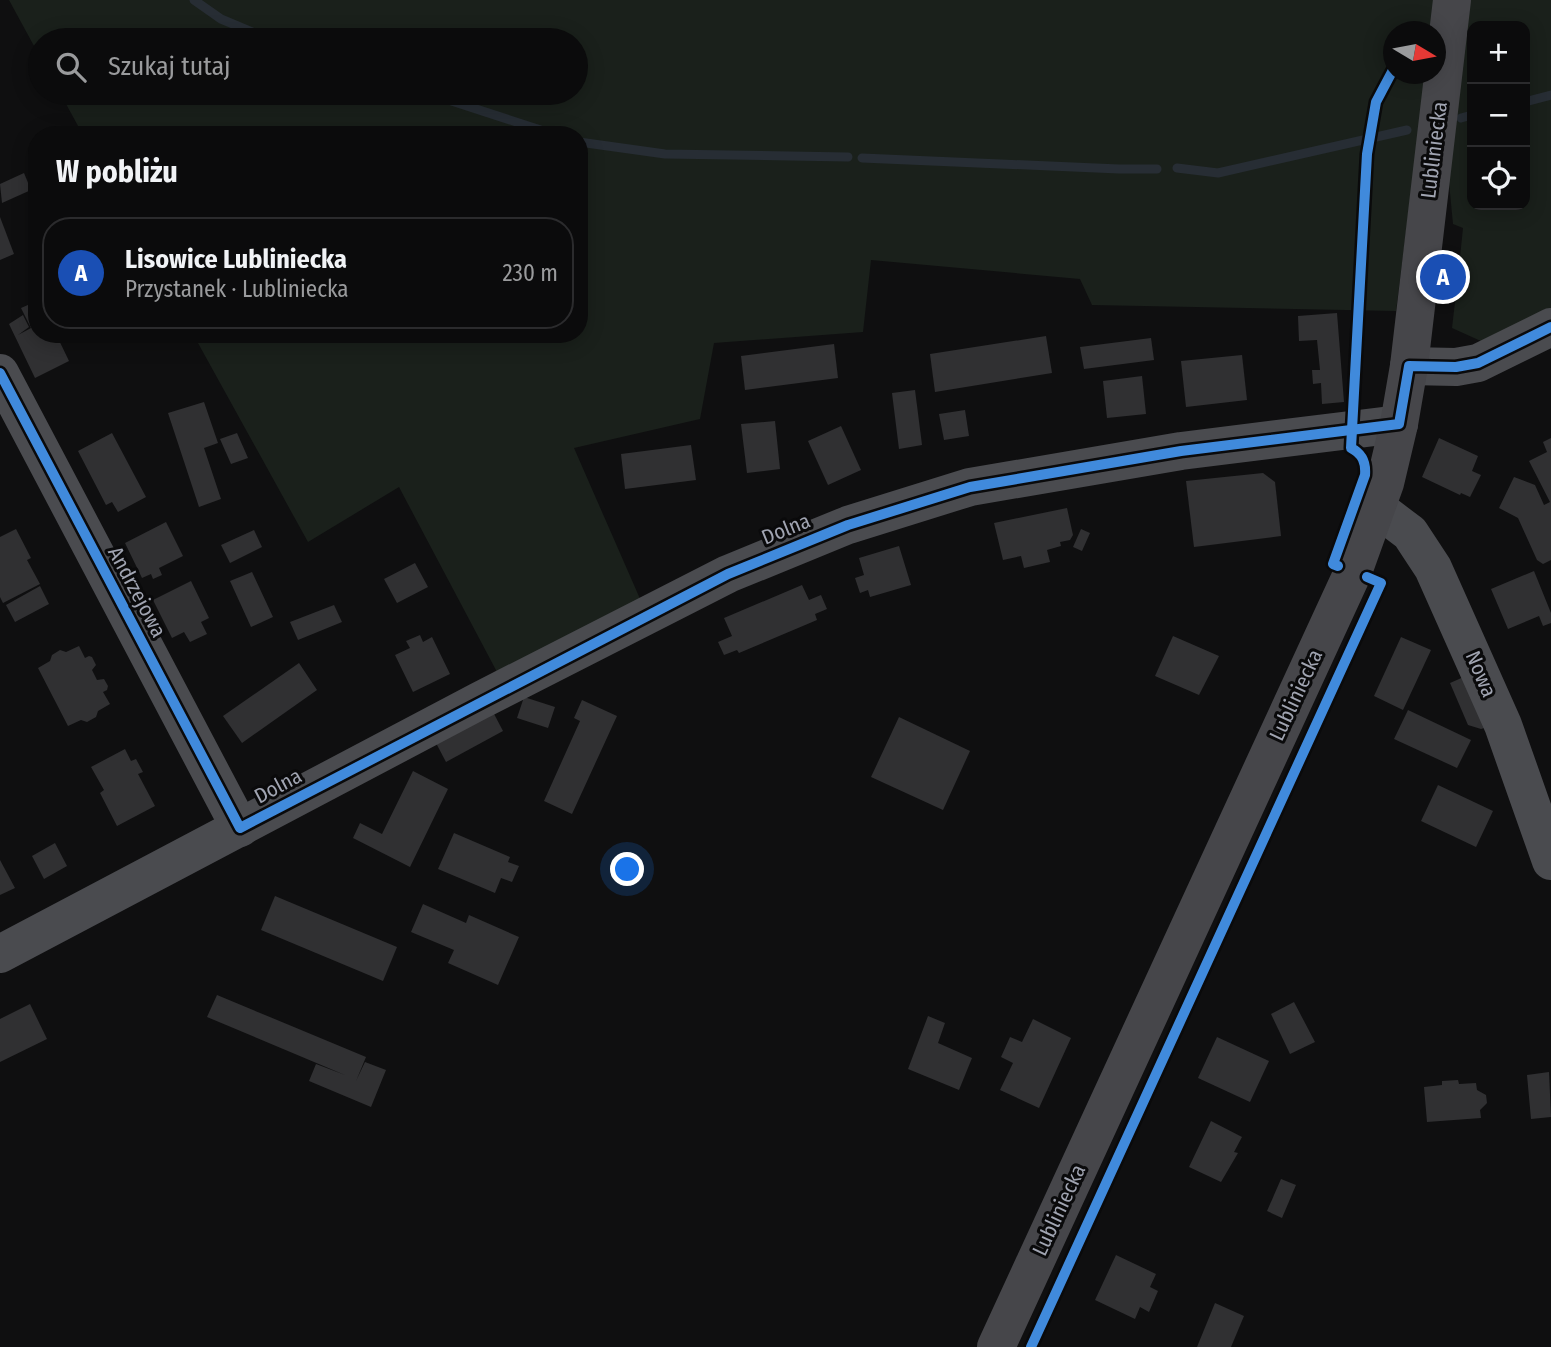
<!DOCTYPE html>
<html lang="pl">
<meta charset="utf-8">
<style>
:root{--surface:#0b0b0c;--page:#19191a;--text:#f1f3f6;--muted:#9a9b9d;--line:#2b2b2d;--accent:#1a73e8}
body{margin:0;font-family:"Fira Sans Condensed",sans-serif;background:var(--page);color:var(--text)}
.controls{position:absolute;right:21px;top:21px;display:grid;overflow:hidden;border-radius:14px;box-shadow:0 4px 18px #0003}
.controls button{width:63px;height:63px;display:grid;place-items:center;padding:0;border:0;border-bottom:2px solid var(--line);background:var(--surface);color:var(--text);font:35px sans-serif}
.compass{position:absolute;left:1383px;top:21px;width:63px;height:63px;border-radius:50%;background:var(--surface);box-shadow:0 4px 18px #0003;rotate:100deg}
.you{position:absolute;left:628px;top:870px;width:24px;height:24px;margin:-18px;border:5px solid #fff;border-radius:50%;background:#1a73e8;box-shadow:0 0 0 10px #1a73e833}
.badge{display:grid;place-items:center;width:46px;height:46px;border-radius:50%;background:var(--accent);color:#fff;font-size:23px;font-weight:700}
.pin{position:absolute;translate:-50% -50%;border:4px solid #fff;box-shadow:0 2px 7px #0006}
.list{margin:0;padding:0;list-style:none}
h2{display:flex;justify-content:space-between;align-items:center;height:91px;margin:0;padding:0 28px;font-size:30px}
h2 small{font-size:23px;font-weight:400;color:var(--muted)}
.list li{display:grid;grid-template-columns:46px 1fr auto;gap:21px;align-items:center;box-sizing:border-box;height:112px;margin:0 14px 14px;padding:0 14px;border:2px solid var(--line);border-radius:28px}
.list b{display:block;font-size:26px;white-space:nowrap}
.list p{margin:0;font-size:23px;white-space:nowrap;color:var(--muted)}
.list em{font-size:23px;font-style:normal;color:var(--muted)}
.icon{flex:none;width:38px;height:38px;fill:none;stroke:currentColor;stroke-width:2;stroke-linecap:round;stroke-linejoin:round}
.map{position:relative;flex:none;width:1551px;height:1347px;overflow:hidden}
.search{position:absolute;background:var(--surface);box-shadow:0 4px 18px #0003;left:28px;top:28px;width:560px;height:77px;display:flex;align-items:center;gap:18px;box-sizing:border-box;padding:0 24px;border-radius:38px;color:var(--muted);font-size:26px}
.panel{position:absolute;background:var(--surface);box-shadow:0 4px 18px #0003;left:28px;top:126px;width:560px;height:217px;border-radius:28px}
.map>svg:first-child{display:block}
.green{fill:#1a201b;fill-rule:evenodd}
.lines{fill:none;stroke-linecap:round;stroke-linejoin:round}
.stream{stroke:#272d34;stroke-width:9}
.building{fill:#303032}
.minor{stroke:#4a4b4f;stroke-width:38}
.major{stroke:#46464a;stroke-width:38}
.cycleway-casing{stroke:#0a0a0b;stroke-width:15}
.cycleway{stroke:#408adc;stroke-width:10}
.labels{text-anchor:middle;stroke-width:6;stroke-linejoin:round;paint-order:stroke}
.street-label{font-size:21px;fill:#a0a4b1;stroke:#0a0a0b}
</style>
<div class="map">
<svg width="1551" height="1347" viewBox="0 0 1551 1347">
<rect width="100%" height="100%" fill="#0f0f10"/>
<g class="green">
<polygon points="9,0 1437,0 1432,31 1394,32 1394,74 1426,74 1396,311 1092,305 1080,279 871,260 863,332 714,343 700,419 574,448 641,601 497,672 399,487 308,542 193,334 579,334 579,135 83,135 60,93 576,93 576,40 40,40 40,57"/>
<path d="M1466 0H1551V309L1483 342 1452 328 1457 285 1463 284 1465 268 1459 267 1463 228 1453 224 1448 172ZM1472 26H1525V205H1472Z"/>
</g>
<g class="lines">
<g class="stream">
<polyline points="194,0 221,19 271,40"/>
<polyline points="427,93 556,135"/>
<polyline points="1525,102 1551,95"/>
<polyline points="1461,118 1472,115"/>
<polyline points="579,142 665,154 848,157"/>
<polyline points="862,158 1119,169 1157,169"/>
<polyline points="1177,168 1218,173 1407,130"/>
</g>
</g>
<g class="building">
<polygon points="24,173 31,190 2,203 0,184"/>
<polygon points="0,217 14,254 0,260"/>
<polygon points="37,301 37,334 56,334 69,361 35,378 9,324 23,315 29,327 18,335 31,328 21,308"/>
<polygon points="1337,313 1344,402 1322,404 1321,383 1313,384 1312,370 1320,370 1317,340 1299,341 1298,316"/>
<polygon points="1046,336 1052,373 935,392 930,354"/>
<polygon points="1151,338 1154,360 1084,369 1080,347"/>
<polygon points="834,344 838,378 745,390 741,356"/>
<polygon points="1242,355 1247,400 1186,407 1181,361"/>
<polygon points="1142,376 1146,414 1107,418 1103,381"/>
<polygon points="915,390 922,445 899,449 892,393"/>
<polygon points="204,402 218,443 204,448 221,499 199,507 168,413"/>
<polygon points="965,410 969,436 944,440 939,414"/>
<polygon points="775,421 780,469 747,473 741,424"/>
<polygon points="841,426 861,470 828,485 808,441"/>
<polygon points="112,433 146,497 118,512 112,502 106,505 78,451"/>
<polygon points="237,433 248,458 231,464 220,439"/>
<polygon points="1439,438 1478,456 1472,471 1481,475 1470,497 1461,493 1460,495 1422,477"/>
<polygon points="1551,438 1551,560 1543,564 1537,560 1518,518 1499,508 1514,477 1535,485 1544,505 1550,502 1529,461 1547,452 1543,442"/>
<polygon points="691,445 696,480 625,489 621,454"/>
<polygon points="1263,473 1275,482 1281,536 1194,547 1186,481"/>
<polygon points="1067,508 1073,535 1070,540 1060,542 1061,546 1047,550 1050,562 1024,568 1021,556 1003,560 994,523"/>
<polygon points="166,522 183,556 159,568 162,575 153,579 151,574 142,578 125,543"/>
<polygon points="16,529 31,558 27,560 40,584 3,603 0,597 0,537"/>
<polygon points="1081,529 1090,533 1082,551 1073,547"/>
<polygon points="254,530 262,547 230,563 221,545"/>
<polygon points="899,546 911,585 870,597 868,590 860,593 855,578 864,575 859,558"/>
<polygon points="415,563 428,587 397,603 384,579"/>
<polygon points="1534,571 1551,613 1551,623 1543,626 1539,616 1508,629 1491,589"/>
<polygon points="252,572 273,617 251,627 230,581"/>
<polygon points="191,581 209,618 201,622 207,634 190,642 184,632 172,638 153,600"/>
<polygon points="802,585 809,600 821,595 827,609 815,614 817,620 739,653 737,650 724,655 718,642 732,636 724,618"/>
<polygon points="40,586 49,604 15,622 6,605"/>
<polygon points="334,605 342,622 298,640 290,622"/>
<polygon points="420,635 423,642 432,637 450,674 413,692 395,655 410,648 406,641"/>
<polygon points="1173,636 1219,656 1199,695 1155,676"/>
<polygon points="1401,637 1431,650 1403,710 1374,696"/>
<polygon points="79,646 85,658 89,656 92,657 96,665 92,670 97,680 104,679 108,686 107,690 103,692 110,704 98,711 96,717 87,722 81,720 68,726 38,668 50,661 52,655 60,650 66,652"/>
<polygon points="299,663 317,690 242,743 223,716"/>
<polygon points="1466,676 1487,727 1481,729 1468,725 1450,683"/>
<polygon points="524,697 555,707 548,728 517,718"/>
<polygon points="582,700 617,716 572,814 544,801 580,721 574,718"/>
<polygon points="1408,710 1471,740 1457,768 1394,739"/>
<polygon points="493,712 503,731 446,762 436,743"/>
<polygon points="899,717 970,751 943,810 871,777"/>
<polygon points="125,749 131,761 136,759 143,772 138,774 155,806 117,826 100,793 104,790 91,767"/>
<polygon points="413,771 448,789 410,867 353,838 360,823 382,834"/>
<polygon points="1438,785 1493,811 1476,847 1421,821"/>
<polygon points="454,833 510,857 508,862 519,866 512,882 501,878 495,893 438,869"/>
<polygon points="55,843 67,866 44,879 32,856"/>
<polygon points="0,860 15,888 0,895"/>
<polygon points="275,896 397,947 383,981 261,930"/>
<polygon points="423,904 466,923 469,915 519,937 498,985 448,963 454,950 411,932"/>
<polygon points="217,995 366,1057 356,1081 365,1062 386,1070 371,1107 309,1081 316,1064 345,1075 207,1017"/>
<polygon points="1294,1002 1315,1042 1290,1054 1271,1014"/>
<polygon points="30,1004 47,1039 0,1062 0,1019"/>
<polygon points="928,1016 945,1023 938,1043 972,1058 959,1090 908,1069"/>
<polygon points="1033,1019 1071,1038 1039,1108 1000,1090 1013,1063 1001,1057 1010,1037 1022,1042"/>
<polygon points="1217,1037 1269,1061 1250,1102 1198,1078"/>
<polygon points="1549,1072 1551,1117 1531,1119 1527,1075"/>
<polygon points="1458,1080 1459,1084 1476,1083 1477,1090 1486,1095 1487,1103 1480,1110 1481,1118 1427,1122 1424,1087 1442,1085 1442,1081"/>
<polygon points="1211,1121 1242,1137 1234,1152 1238,1153 1221,1182 1189,1167"/>
<polygon points="1281,1179 1296,1185 1282,1218 1267,1211"/>
<polygon points="1116,1255 1156,1274 1150,1287 1158,1291 1149,1312 1140,1307 1135,1319 1095,1300"/>
<polygon points="1215,1303 1244,1316 1231,1347 1197,1347"/>
</g>
<g class="lines">
<g class="minor">
<polyline points="1409,366 1456,367 1478,363 1551,327"/>
<polyline points="0,373 240,828"/>
<polyline points="1377,508 1410,533 1433,568 1503,725 1551,861"/>
<polyline points="0,954 479,701 728,574 848,525 970,487 1181,451 1399,424"/>
</g>
<polyline class="major" points="996,1347 1353,572 1385,483 1399,424 1409,366 1452,0"/>
<g class="cycleway-casing">
<g id="cycleway">
<polyline points="0,373 240,828 728,574 848,525 970,487 1181,451 1399,424 1409,366 1456,367 1478,363 1551,327"/>
<path d="M1338 566 1333 564 1365 475C1366 463 1363 454 1351 448L1367 154 1376 102 1394 68"/>
<polyline points="1031,1347 1381,583 1367,577"/>
</g>
</g>
<use href="#cycleway" class="cycleway"/>
</g>
<g class="labels">
<g class="street-label">
<text transform="translate(1434 150) rotate(-83)" y="7">Lubliniecka</text>
<text transform="translate(786 529) rotate(-22)" y="7">Dolna</text>
<text transform="translate(137 592) rotate(62)" y="7">Andrzejowa</text>
<text transform="translate(1481 674) rotate(67)" y="7">Nowa</text>
<text transform="translate(1296 695) rotate(-65)" y="7">Lubliniecka</text>
<text transform="translate(278 786) rotate(-28)" y="7">Dolna</text>
<text transform="translate(1059 1210) rotate(-65)" y="7">Lubliniecka</text>
</g>
</g>
</svg>
<div class="controls">
<button>+</button>
<button>−</button>
<button><svg class="icon" aria-label="locate" viewBox="0 0 24 24"><circle cx="12" cy="12" r="6"/><path d="M12 2v4M12 18v4M2 12h4M18 12h4"/></svg></button>
</div>
<svg class="compass" viewBox="-18 -18 36 36"><path d="M0-13l5 13h-10z" fill="#e53935"/><path d="M0 13l5-13h-10z" fill="#9a9b9d"/></svg>
<div class="you"></div>
<div class="pin badge" style="left:1443px;top:277px;background:#1a4fb4">A</div>
<div class="search"><svg class="icon" aria-label="search" viewBox="0 0 24 24"><circle cx="10" cy="10" r="6"/><path d="M15 15l6 6"/></svg>Szukaj tutaj</div>
<section class="panel">
<h2>W pobliżu<small></small></h2>
<ul class="list">
<li><span class="badge" style="background:#1a4fb4">A</span><div><b>Lisowice Lubliniecka</b><p>Przystanek · Lubliniecka</p></div><em>230 m</em></li>
</ul>
</section>
</div>
